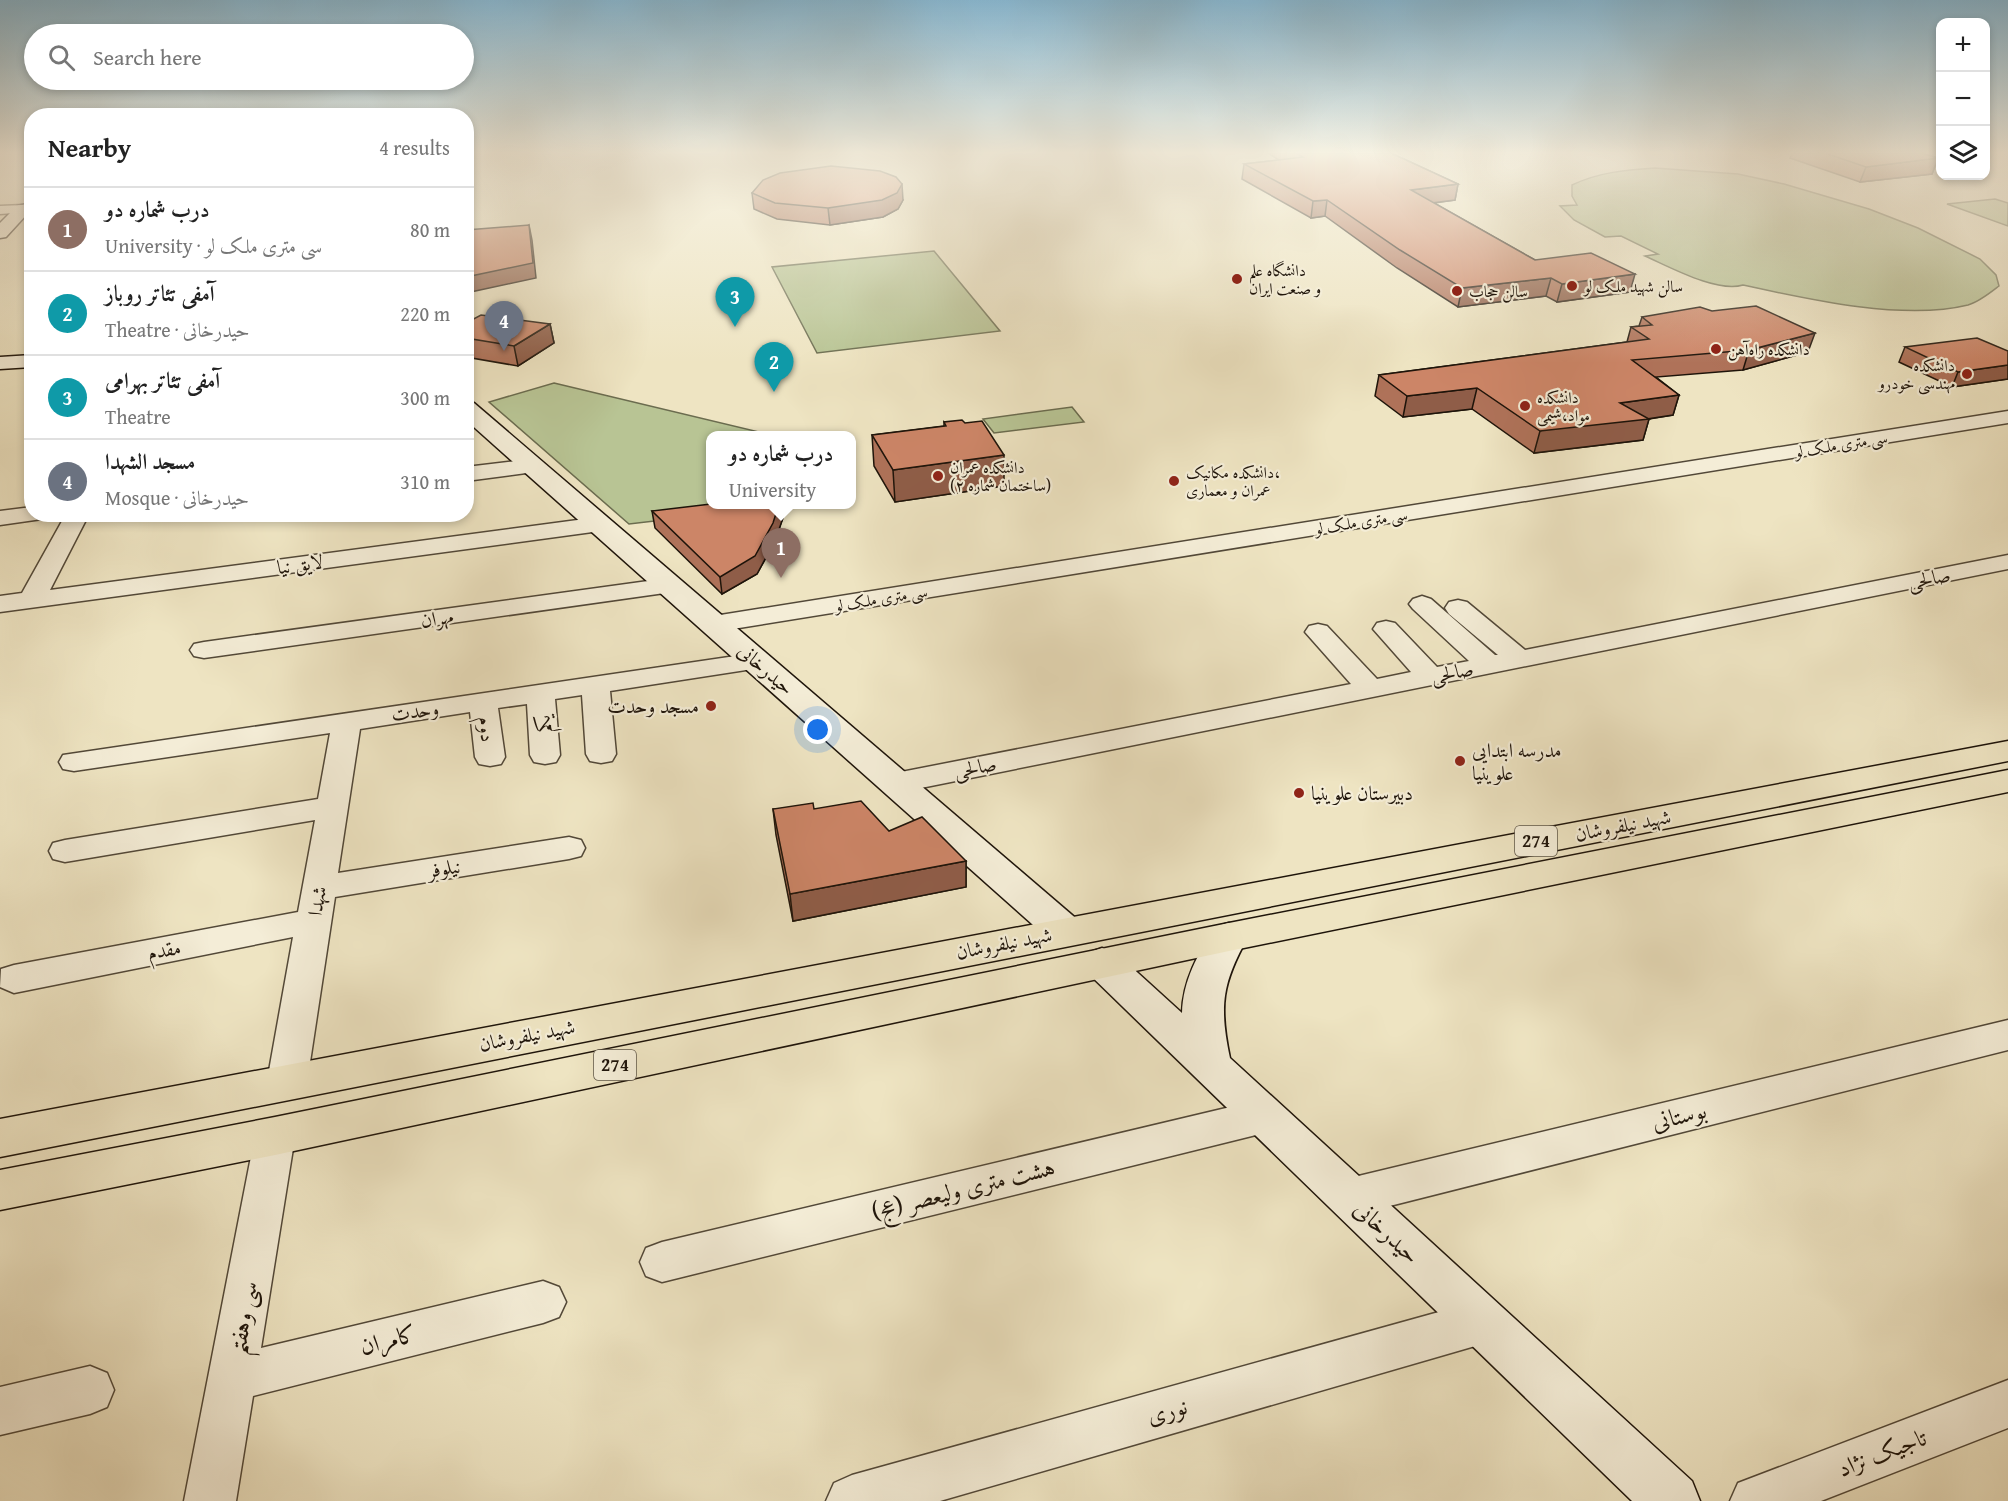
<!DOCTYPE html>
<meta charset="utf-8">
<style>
:root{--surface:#fff;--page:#f2f2f2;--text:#222;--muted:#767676;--line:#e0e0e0;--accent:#8f2418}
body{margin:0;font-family:"Gentium Book Plus",Amiri,serif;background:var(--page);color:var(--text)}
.controls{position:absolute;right:18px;top:18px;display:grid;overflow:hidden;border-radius:12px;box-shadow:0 3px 9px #0003}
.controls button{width:54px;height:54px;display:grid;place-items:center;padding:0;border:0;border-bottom:2px solid var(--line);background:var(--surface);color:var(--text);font:30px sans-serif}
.you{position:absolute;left:818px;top:730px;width:21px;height:21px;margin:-15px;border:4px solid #fff;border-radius:50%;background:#1a73e8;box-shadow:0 0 0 9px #1a73e833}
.badge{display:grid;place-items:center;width:39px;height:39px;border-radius:50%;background:var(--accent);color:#fff;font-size:20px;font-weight:700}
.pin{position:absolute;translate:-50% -50px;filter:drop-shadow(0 2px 3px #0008)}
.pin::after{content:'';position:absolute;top:32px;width:21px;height:18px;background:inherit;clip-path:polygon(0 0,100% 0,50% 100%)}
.popup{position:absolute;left:706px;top:431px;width:150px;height:78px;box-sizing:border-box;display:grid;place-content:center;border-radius:12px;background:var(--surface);filter:drop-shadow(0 2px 4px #0005);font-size:20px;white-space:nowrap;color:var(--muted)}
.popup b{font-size:22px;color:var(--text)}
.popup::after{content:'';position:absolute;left:50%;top:100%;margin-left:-12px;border:12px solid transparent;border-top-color:var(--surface)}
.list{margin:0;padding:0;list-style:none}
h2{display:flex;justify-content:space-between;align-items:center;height:78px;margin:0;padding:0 24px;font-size:26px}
h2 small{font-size:20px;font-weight:400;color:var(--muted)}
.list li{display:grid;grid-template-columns:39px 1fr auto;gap:18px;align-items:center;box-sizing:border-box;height:84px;padding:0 24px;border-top:2px solid var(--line)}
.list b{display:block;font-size:22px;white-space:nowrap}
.list p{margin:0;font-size:20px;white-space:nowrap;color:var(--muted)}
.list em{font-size:20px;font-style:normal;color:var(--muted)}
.icon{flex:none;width:33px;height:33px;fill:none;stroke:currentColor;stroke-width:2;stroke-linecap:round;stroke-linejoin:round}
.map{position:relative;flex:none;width:2008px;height:1501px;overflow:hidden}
.search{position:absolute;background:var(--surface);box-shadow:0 3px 9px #0003;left:24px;top:24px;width:450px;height:66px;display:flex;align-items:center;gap:15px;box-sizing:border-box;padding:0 21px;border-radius:33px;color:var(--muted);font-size:22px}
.panel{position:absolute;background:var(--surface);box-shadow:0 3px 9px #0003;left:24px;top:108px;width:450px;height:414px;border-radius:24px}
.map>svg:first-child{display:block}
.green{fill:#b8c494;stroke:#6b6c4f;stroke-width:1.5}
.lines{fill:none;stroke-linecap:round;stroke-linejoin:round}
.street-casing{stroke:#524838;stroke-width:3}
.secondary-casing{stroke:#1e140a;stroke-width:3}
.primary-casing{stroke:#1e140a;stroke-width:3}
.street{fill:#f4edd7;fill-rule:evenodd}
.secondary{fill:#f4edd7;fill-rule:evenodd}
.primary{fill:#eee4c2;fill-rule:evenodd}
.wall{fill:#af7259;stroke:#1e140a;stroke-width:1.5}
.shaded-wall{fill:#8f5d48;stroke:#1e140a;stroke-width:1.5}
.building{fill:#cc8567;stroke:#1e140a;stroke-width:1.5}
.poi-dot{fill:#8f2418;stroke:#f4edd7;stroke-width:2}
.labels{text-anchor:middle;stroke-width:4.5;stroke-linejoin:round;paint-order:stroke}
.far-poi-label{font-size:16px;fill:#1e140a;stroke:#f4edd7;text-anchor:start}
.far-street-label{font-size:16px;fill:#1e140a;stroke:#f4edd7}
.shield{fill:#f4edd7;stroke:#5e5548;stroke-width:1.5}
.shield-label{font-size:18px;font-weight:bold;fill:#1e140a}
.street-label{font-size:20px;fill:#1e140a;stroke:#f4edd7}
.poi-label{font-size:20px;fill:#1e140a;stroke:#f4edd7;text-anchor:start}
.near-street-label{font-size:24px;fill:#1e140a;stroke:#f4edd7}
</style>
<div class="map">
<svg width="2008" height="1501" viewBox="0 0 2008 1501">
<rect width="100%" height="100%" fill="#eee4c2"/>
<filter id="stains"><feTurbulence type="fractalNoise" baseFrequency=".00333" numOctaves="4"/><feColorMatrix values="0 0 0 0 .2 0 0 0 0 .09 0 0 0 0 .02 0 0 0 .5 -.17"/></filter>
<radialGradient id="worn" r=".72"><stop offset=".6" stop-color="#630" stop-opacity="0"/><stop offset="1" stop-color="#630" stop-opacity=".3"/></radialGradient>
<g class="green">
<path d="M1655 168 1738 174 1784 184 1869 209 1918 228 1980 259 1996 275 1999 286C1990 293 1979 302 1968 305 1903 321 1807 299 1743 285 1717 293 1670 267 1645 256L1658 254 1621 236 1605 237 1574 220 1560 206 1577 205 1572 196V185C1599 172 1626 170 1655 168Z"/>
<polygon points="1995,199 2008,203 2008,226 1947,204"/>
<polygon points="934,251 1000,331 817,353 772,267"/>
<polygon points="554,383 771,435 710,436 710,504 774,507 629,524 489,402"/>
<polygon points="1072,407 1084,422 994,433 983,419"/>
</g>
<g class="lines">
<g class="street-casing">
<g id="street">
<polygon points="23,205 28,206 30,209 28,212 0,214 0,206"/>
<polygon points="2008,411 2008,423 714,632 705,630 701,624 705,618 714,616"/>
<polygon points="533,459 541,461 544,466 541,471 466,481 466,467"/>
<polygon points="32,507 32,514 45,514 42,519 0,525 0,511"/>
<polygon points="66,514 89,514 50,590 600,517 608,519 612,524 608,529 600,531 0,612 0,596 22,593"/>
<polygon points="2008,555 2008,569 896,793 885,790 881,783 885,776 896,773 1351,684 1305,632 1309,626 1318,624 1327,626 1377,679 1411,672 1373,629 1377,623 1386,621 1395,623 1437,667 1469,661 1413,609 1409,604 1413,599 1422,596 1431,599 1495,655 1498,655 1449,614 1445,608 1449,602 1458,600 1467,602 1525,650"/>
<polygon points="670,578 679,581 683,586 679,591 204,658 194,656 190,650 194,644 204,642"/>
<polygon points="756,653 766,655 770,661 766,667 610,691 616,754 612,761 601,763 590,761 586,754 582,695 555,699 560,755 556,762 545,764 534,762 530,755 527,704 498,708 505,757 501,764 490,766 479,764 475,757 470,712 360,729 338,873 569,837 581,840 585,848 581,856 569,859 335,897 307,1082 301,1093 287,1098 273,1093 267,1082 293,937 14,993 0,987 1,969 14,965 298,912 315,820 65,862 53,859 49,851 53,843 65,840 318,799 330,733 74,771 63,769 59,762 63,755"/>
<polygon points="2008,1020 2008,1050 1350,1216 1335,1210 1329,1197 1335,1184 1350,1178"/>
<polygon points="1264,1099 1278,1104 1284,1116 1278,1128 1264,1133 662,1282 646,1276 640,1262 646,1248 662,1242"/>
<polygon points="275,1119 289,1124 295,1136 261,1348 543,1281 559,1287 566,1302 559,1317 543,1323 253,1396 236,1501 184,1501 255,1136 261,1124"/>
<polygon points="1482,1300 1498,1307 1505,1322 1498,1337 1482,1344 940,1501 826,1501 834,1483 852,1475"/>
<polygon points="90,1366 107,1373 114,1390 107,1407 90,1414 0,1435 0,1387"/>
<polygon points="2008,1380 2008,1428 1821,1501 1730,1501 1738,1483"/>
</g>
</g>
<g class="secondary-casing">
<g id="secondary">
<polygon points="32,203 32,213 28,213 6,237 0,238 0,223 17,206"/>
<polygon points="32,355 32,367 0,369 0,357"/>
<polygon points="466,401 474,403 1079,921 1084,931 1079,941 1065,945 1051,941 466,420"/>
<path d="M1229 923 1243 927 1248 937C1222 983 1219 1006 1230 1058L1692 1481 1700 1501H1632L1088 973 1082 963 1088 953 1102 948 1116 953 1182 1013C1183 980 1198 954 1215 927Z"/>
</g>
</g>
<g class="primary-casing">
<g id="primary">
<polygon points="2008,741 2008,761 0,1157 0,1119"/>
<polygon points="2008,770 2008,792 1229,951 275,1155 0,1210 0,1170 275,1117 1229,923"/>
</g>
</g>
<use href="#street" class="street"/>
<use href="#secondary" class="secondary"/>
<use href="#primary" class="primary"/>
</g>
<g class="wall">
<polygon points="1268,153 1391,153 1458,184 1455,200 1434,203 1535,260 1630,292 1557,302 1546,296 1458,307 1397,268 1325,216 1311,218 1242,179 1244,164 1279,160"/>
<polygon points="1792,153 1921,153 1938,158 1932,174 1860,182 1790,158"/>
<polygon points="752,193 903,200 898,209 883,217 830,225 777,219 754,209"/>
<polygon points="1642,317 1808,352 1743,370 1656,377 1679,395 1673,415 1649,419 1643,440 1534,453 1472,409 1403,417 1375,396 1379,375 1627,342 1631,327 1639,326"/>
<polygon points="466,323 550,324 554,343 518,366 466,357"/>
<polygon points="1905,347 2008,351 2008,379 1952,387 1899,362"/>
<polygon points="944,422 1004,486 895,502 874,466 872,435 944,426"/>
<polygon points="652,511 785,512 775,541 757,574 722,594 655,528"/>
<polygon points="773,809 814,809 889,831 966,861 966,887 793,921 776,835"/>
</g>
<g class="shaded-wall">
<polygon points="1938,158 1932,174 1860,182 1866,167"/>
<polygon points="902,184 903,200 898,209 883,217 830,225 828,208"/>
<polygon points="1458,184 1455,200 1408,206 1411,190"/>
<polygon points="1327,200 1325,216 1311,218 1313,201"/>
<polygon points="529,225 532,240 536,278 466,293 466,277"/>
<polygon points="1635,274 1630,292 1557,302 1562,284"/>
<polygon points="1551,278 1546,296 1458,307 1462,288"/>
<polygon points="550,324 554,343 518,366 514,346"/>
<polygon points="1815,333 1808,352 1743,370 1749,350"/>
<polygon points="2008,365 2008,379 1952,387 1958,372"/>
<polygon points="1477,388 1472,409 1403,417 1407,396"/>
<polygon points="1679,395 1673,415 1647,419 1649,419 1643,440 1534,453 1540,431 1620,403"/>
<polygon points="1004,455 1004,486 895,502 893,470"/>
<polygon points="779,504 784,504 785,512 775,541 757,574 722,594 720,577"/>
<polygon points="966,861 966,887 793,921 790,894"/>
</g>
<g class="building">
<polygon points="1296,153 1391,153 1458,184 1411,190 1535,260 1591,253 1635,274 1562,284 1551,278 1462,288 1400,250 1327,200 1313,201 1244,164 1303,157"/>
<polygon points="1825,153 1921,153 1938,158 1866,167"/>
<polygon points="831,166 880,171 896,177 902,184 897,193 882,200 828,208 775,203 752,193 763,180 780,173"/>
<polygon points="529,225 533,263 466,277 466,230"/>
<polygon points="1756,306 1815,333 1749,350 1632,360 1679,395 1620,403 1649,419 1540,431 1477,388 1407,396 1379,375 1649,339 1631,327 1652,325 1642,317 1700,307 1712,311"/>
<polygon points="481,315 550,324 514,346 466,338 466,323"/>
<polygon points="1977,338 2008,351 2008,365 1958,372 1905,347"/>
<polygon points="962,420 965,423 982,421 1004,455 893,470 872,435 946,426 944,422"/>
<polygon points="711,504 779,504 773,523 755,556 720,577 652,511"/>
<polygon points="861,801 889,831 922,817 966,861 790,894 773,809 813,803 814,809"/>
</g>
<linearGradient id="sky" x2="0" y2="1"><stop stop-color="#88b8d2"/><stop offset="0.42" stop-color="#f7f3e4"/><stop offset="1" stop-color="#f7f3e4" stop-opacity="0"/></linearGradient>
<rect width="2008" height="363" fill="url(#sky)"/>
<g class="poi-dot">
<circle cx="1237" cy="279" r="6"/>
<circle cx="1572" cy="286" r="6"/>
<circle cx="1457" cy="291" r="6"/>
<circle cx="1716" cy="349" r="6"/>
<circle cx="1967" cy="374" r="6"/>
<circle cx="1525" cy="406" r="6"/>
<circle cx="938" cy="476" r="6"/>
<circle cx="1174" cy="481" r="6"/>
<circle cx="711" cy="706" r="6"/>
<circle cx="1460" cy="761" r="6"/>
<circle cx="1299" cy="793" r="6"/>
</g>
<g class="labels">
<g class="far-poi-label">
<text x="1249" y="276">دانشگاه علم<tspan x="1249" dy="18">و صنعت ایران</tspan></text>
<text x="1584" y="292">سالن شهید ملک لو</text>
<text x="1469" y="297">سالن حجاب</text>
<text x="1728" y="355">دانشکده راه‌آهن</text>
<text x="1955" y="371" text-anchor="end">دانشکده<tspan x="1955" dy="18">مهندسی خودرو</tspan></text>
<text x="1537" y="403">دانشکده<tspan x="1537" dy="18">مواد،شیمی</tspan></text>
<text x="950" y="473">دانشکده عمران<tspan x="950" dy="18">(ساختمان شماره ۲)</tspan></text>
<text x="1186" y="478">دانشکده مکانیک،<tspan x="1186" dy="18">عمران و معماری</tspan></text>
</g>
<g class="far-street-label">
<text transform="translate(1841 444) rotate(-9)" y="6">سی متری ملک لو</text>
<text transform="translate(1361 521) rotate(-9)" y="6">سی متری ملک لو</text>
<text transform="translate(881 598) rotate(-9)" y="6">سی متری ملک لو</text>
</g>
<g class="shield">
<rect x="1515" y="826" width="42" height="30" rx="4.5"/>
<rect x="594" y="1050" width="42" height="30" rx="4.5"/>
</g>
<g class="shield-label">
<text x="1536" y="847">274</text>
<text x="615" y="1071">274</text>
</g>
<g class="street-label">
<text transform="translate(300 564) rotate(-8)" y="7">لایق نیا</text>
<text transform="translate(1929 578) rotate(-11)" y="7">صالحی</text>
<text transform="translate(437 618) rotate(-8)" y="7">مهران</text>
<text transform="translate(766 669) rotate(41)" y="7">حیدرخانی</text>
<text transform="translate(1452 672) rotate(-11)" y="7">صالحی</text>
<text transform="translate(415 711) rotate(-8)" y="7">وحدت</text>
<text transform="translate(543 724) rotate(-94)" y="7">یکم</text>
<text transform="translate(487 729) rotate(83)" y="7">دوم</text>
<text transform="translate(975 767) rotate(-11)" y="7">صالحی</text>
<text transform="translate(1623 825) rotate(-11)" y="7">شهید نیلفروشان</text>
<text transform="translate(444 868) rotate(-9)" y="7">نیلوفر</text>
<text transform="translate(317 901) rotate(-81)" y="7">شهدا</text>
<text transform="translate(1004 943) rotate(-11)" y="7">شهید نیلفروشان</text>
<text transform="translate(164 950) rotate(-11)" y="7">مقدم</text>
<text transform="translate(527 1035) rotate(-11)" y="7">شهید نیلفروشان</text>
</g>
<g class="poi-label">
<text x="699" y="713" text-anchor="end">مسجد وحدت</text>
<text x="1472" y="757">مدرسه ابتدایی<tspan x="1472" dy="23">علوینیا</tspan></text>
<text x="1311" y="800">دبیرستان علوینیا</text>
</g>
<g class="near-street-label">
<text transform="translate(1679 1116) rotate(-14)" y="8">بوستانی</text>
<text transform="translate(963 1189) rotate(-14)" y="8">هشت متری ولیعصر (عج)</text>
<text transform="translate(1387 1232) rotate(43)" y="8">حیدرخانی</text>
<text transform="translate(243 1318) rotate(-80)" y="8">سی وهفتم</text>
<text transform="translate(388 1340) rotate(-14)" y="8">کامران</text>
<text transform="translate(1167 1411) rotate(-16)" y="8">نوری</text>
<text transform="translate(1882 1453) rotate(-21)" y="8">تاجیک نژاد</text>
</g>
</g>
<rect width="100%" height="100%" filter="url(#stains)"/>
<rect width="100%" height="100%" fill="url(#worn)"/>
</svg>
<div class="controls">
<button>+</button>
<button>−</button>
<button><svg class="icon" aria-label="layers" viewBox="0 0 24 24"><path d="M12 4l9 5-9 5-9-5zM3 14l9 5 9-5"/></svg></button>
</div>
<div class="you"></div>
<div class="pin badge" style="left:781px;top:578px;background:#8d6e63">1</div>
<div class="popup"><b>درب شماره دو</b>University</div>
<div class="pin badge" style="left:774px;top:392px;background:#0f9aa8">2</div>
<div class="pin badge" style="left:735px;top:327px;background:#0f9aa8">3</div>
<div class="pin badge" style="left:504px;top:351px;background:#6b7280">4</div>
<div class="search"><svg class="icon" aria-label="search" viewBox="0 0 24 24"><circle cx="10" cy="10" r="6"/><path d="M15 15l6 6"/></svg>Search here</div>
<section class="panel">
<h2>Nearby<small>4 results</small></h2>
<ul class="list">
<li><span class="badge" style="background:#8d6e63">1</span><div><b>درب شماره دو</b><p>University · سی متری ملک لو</p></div><em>80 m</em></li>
<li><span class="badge" style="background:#0f9aa8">2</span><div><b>آمفی تئاتر روباز</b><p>Theatre · حیدرخانی</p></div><em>220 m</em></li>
<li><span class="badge" style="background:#0f9aa8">3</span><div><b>آمفی تئاتر بهرامی</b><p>Theatre</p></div><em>300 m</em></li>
<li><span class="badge" style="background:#6b7280">4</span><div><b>مسجد الشهدا</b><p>Mosque · حیدرخانی</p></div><em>310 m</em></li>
</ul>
</section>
</div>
